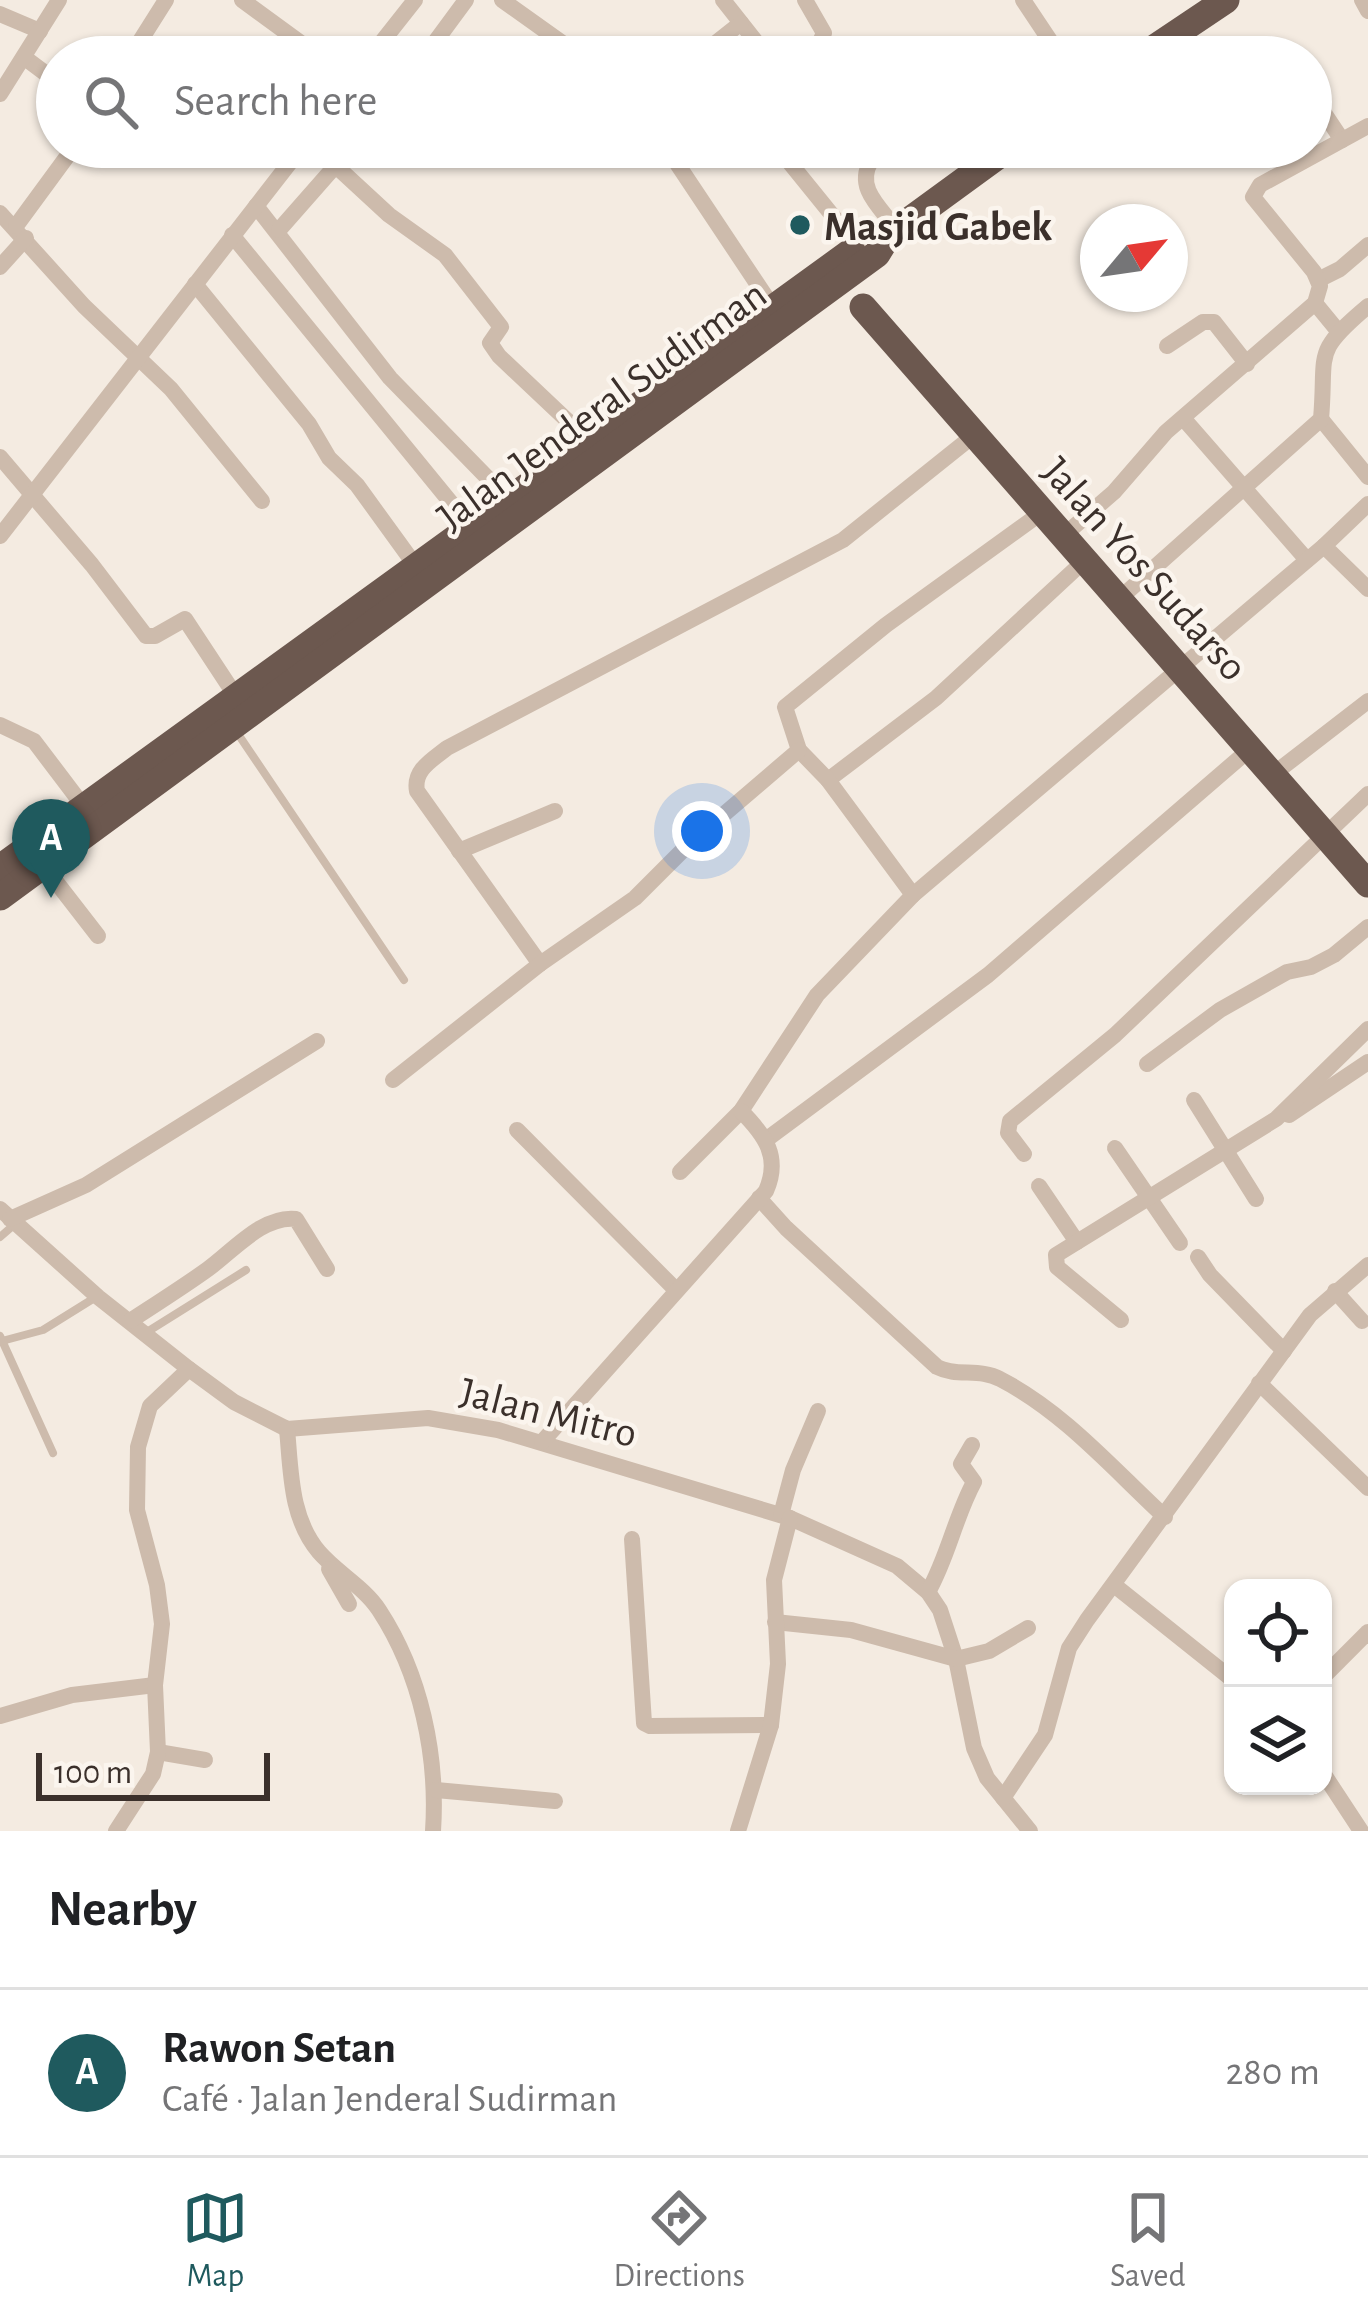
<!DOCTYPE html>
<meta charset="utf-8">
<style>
:root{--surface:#fff;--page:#f2f2f2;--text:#202124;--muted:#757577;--line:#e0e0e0;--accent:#1f5a5e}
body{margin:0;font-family:"Alegreya Sans",sans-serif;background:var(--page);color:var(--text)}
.controls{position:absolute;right:36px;bottom:36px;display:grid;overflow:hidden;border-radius:24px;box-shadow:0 3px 9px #0004}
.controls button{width:108px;height:108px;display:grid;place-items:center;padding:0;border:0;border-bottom:3px solid var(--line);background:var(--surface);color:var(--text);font:60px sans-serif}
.compass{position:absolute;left:1080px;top:204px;width:108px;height:108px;border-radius:50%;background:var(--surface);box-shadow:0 3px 9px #0004;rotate:61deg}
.scale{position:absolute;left:36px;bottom:30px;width:234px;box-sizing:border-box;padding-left:12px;border:6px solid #3b302b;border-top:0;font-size:33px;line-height:42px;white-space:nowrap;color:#3b302b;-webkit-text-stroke:9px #fbf5ee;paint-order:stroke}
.you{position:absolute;left:702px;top:831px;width:42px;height:42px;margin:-30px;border:9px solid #fff;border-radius:50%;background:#1a73e8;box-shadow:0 0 0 18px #1a73e833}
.badge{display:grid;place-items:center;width:78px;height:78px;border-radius:50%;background:var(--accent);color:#fff;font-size:39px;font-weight:700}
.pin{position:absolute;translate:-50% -99px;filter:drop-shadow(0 3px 6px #0008)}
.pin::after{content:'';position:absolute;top:63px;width:42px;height:36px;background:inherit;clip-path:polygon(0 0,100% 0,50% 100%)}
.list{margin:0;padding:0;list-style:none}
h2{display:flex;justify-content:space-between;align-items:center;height:156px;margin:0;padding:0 48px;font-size:51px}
h2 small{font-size:39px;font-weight:400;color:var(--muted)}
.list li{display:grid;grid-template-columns:78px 1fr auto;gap:36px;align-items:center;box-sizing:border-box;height:168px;padding:0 48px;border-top:3px solid var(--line)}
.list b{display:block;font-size:45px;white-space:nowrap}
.list p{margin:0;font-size:39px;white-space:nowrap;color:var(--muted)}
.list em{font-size:39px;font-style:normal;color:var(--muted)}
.icon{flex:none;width:66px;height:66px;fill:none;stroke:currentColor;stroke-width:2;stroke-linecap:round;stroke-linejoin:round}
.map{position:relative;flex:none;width:1368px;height:1831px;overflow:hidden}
.search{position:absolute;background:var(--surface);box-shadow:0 3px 9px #0004;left:36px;right:36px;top:36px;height:132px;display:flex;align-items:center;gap:30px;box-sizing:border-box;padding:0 42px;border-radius:66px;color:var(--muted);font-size:45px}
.sheet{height:324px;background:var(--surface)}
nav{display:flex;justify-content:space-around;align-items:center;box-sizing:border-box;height:168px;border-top:3px solid var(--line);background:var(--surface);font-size:33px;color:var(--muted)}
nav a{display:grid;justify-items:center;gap:6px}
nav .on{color:var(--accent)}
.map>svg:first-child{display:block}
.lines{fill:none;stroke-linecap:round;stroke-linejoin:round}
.service{stroke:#cdbbac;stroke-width:8}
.minor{stroke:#cdbbac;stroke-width:16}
.trunk{stroke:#6c584f;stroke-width:27}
.poi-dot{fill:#1f5a5e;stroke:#fbf5ee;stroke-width:4.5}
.labels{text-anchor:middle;stroke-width:9;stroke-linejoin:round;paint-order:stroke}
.poi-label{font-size:42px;font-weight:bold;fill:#3b302b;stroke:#fbf5ee;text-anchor:start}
.street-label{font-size:42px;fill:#3b302b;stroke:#fbf5ee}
</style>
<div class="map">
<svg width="1368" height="1831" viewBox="0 0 1368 1831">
<rect width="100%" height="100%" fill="#f4ebe1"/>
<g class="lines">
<g class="service">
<polyline points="236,731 404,980"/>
<polyline points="0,1237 15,1224"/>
<polyline points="147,1332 246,1270"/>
<polyline points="0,1336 53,1453"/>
<polyline points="2,1341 43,1330 96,1297"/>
</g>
<g class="minor">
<polyline points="242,0 320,57"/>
<polyline points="502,0 582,57"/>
<polyline points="723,0 768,57"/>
<polyline points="805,0 824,33 813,57"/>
<polyline points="1023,0 1061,57"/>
<polyline points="1362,0 1368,11"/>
<polyline points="0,14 40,31"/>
<polyline points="437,40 460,57"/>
<polyline points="130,57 166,0"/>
<polyline points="370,57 415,0"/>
<polyline points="424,57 466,0"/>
<polyline points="666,57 687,53 698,57"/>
<polyline points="698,57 741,23"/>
<polyline points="25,58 57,82"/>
<polyline points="0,94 59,0"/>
<polyline points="1316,101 1342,140"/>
<polyline points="666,147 772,306"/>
<polyline points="777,147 858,247"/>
<path d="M864 147 871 161C855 188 880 207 897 230"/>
<polyline points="337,167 389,215 445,255 501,327 490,343 499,356 589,441"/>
<polyline points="256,206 390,378 507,498"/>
<polyline points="0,213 84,306 171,389 262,501"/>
<polyline points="16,226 74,147"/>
<polyline points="279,230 352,147"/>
<polyline points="232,235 470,526"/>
<polyline points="0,267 26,238"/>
<polyline points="1318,280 1340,269 1368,245"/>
<polyline points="195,284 309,424 329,458 357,485 415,565"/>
<polyline points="1315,303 1338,331"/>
<polyline points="1167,346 1203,322 1214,322 1247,364"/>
<polyline points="1183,418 1307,560"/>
<polyline points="1321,419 1368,477"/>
<polyline points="0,457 92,565 146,636 155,636 185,619 235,695"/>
<polyline points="1368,504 1324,546 1368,589"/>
<polyline points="0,536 302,147"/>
<polyline points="1062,537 1114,492 1166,432 1315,303 1320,286 1314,272 1253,197 1260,185 1368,126"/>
<path d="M1118 600 1321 419C1327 352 1311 354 1368 306"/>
<polyline points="0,725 34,741 84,807"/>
<polyline points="1271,776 1368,701"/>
<polyline points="828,780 936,698 1083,562"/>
<polyline points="459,851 555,811"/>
<polyline points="43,865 98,936"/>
<polyline points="913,895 828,780 799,750 785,707 886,625 1041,513"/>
<path d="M540 964 417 791C413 770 432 760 447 748L843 540 973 436"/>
<polyline points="1147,1064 1220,1010 1287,972 1311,967 1334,955 1368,927"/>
<polyline points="393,1080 540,964 635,898 688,845 799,750"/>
<polyline points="1194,1100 1256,1199"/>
<polyline points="1289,1115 1368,1062"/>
<polyline points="517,1130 676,1290"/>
<polyline points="767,1139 988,975 1250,749"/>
<polyline points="1115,1148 1180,1243"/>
<polyline points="1024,1154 1008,1133 1010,1121 1115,1035 1368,794"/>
<polyline points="680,1172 741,1111 817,995 913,895 1324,546"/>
<polyline points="1039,1186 1077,1242"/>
<path d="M759 1198 786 1228 937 1367C956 1377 980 1368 1000 1379 1064 1412 1113 1469 1165 1517"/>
<polyline points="0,1209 98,1297 189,1369 234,1402 287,1429 428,1418 498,1430 790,1518 897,1566 928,1592 940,1610 956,1659 974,1748 987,1778 1030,1831"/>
<polyline points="10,1219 86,1185 317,1041"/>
<polyline points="1198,1257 1210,1275 1284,1351"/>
<polyline points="1335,1291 1362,1321"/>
<polyline points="1121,1320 1057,1267 1056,1255 1276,1119 1368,1029"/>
<path d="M130 1321C156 1304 183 1287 208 1269 233 1251 263 1215 296 1219L327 1269"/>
<polyline points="1259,1383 1368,1488"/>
<path d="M287 1429C291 1471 290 1518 319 1552 337 1573 364 1587 379 1610 421 1674 438 1756 433 1831"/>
<path d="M542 1442 766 1191C781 1157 765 1135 741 1111"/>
<polyline points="781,1515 793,1470 818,1411"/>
<polyline points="632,1539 644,1723 650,1726 771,1725"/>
<polyline points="329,1569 349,1604"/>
<polyline points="1114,1585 1233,1680"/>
<path d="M928 1592C948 1557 955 1517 974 1482L961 1464 972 1445"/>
<polyline points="775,1622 851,1630 956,1659 989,1651 1028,1628"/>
<polyline points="1323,1677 1368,1632"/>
<polyline points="0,1716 72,1695 155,1685"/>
<polyline points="158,1752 205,1760"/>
<polyline points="1323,1773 1361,1831"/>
<polyline points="436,1790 555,1801"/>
<polyline points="1003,1798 1045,1735 1069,1648 1087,1620 1310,1315 1368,1265"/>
<polyline points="116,1831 153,1774 158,1752 155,1685 162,1624 157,1585 137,1510 138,1447 150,1406 189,1369"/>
<polyline points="738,1831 771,1725 778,1664 774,1580 790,1518"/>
</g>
<g class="trunk">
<polyline points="1141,57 1226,0"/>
<polyline points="863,307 1368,884"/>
<polyline points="0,868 852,251"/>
<polyline points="0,897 877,254 888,236 1010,147"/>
</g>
</g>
<circle class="poi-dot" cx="800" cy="225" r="12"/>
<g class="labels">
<g class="poi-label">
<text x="824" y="240">Masjid Gabek</text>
</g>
<g class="street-label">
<text transform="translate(601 404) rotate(-36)" y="15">Jalan Jenderal Sudirman</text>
<text transform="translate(1146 568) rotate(48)" y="15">Jalan Yos Sudarso</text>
<text transform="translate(549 1411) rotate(14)" y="15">Jalan Mitro</text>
</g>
</g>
</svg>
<div class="controls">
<button><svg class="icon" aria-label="locate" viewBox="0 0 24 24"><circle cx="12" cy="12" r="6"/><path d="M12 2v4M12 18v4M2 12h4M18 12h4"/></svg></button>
<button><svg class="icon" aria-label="layers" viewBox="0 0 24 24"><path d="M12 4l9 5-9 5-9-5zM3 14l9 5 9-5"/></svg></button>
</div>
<svg class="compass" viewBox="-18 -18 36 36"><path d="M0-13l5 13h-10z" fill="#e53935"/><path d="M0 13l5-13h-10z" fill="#757577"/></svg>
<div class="scale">100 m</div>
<div class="you"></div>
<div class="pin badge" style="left:51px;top:898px">A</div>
<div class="search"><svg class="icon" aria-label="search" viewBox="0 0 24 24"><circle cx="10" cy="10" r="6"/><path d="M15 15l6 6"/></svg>Search here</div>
</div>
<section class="sheet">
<h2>Nearby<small></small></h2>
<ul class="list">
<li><span class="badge">A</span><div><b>Rawon Setan</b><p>Café · Jalan Jenderal Sudirman</p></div><em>280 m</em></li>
</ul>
</section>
<nav>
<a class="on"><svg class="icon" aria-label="map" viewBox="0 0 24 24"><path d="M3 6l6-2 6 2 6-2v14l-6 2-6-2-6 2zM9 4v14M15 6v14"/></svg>Map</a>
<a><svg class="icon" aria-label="directions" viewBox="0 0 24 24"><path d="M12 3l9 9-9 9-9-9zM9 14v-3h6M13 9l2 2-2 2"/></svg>Directions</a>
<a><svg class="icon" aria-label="saved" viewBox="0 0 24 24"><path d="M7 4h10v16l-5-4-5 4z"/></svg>Saved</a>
</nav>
